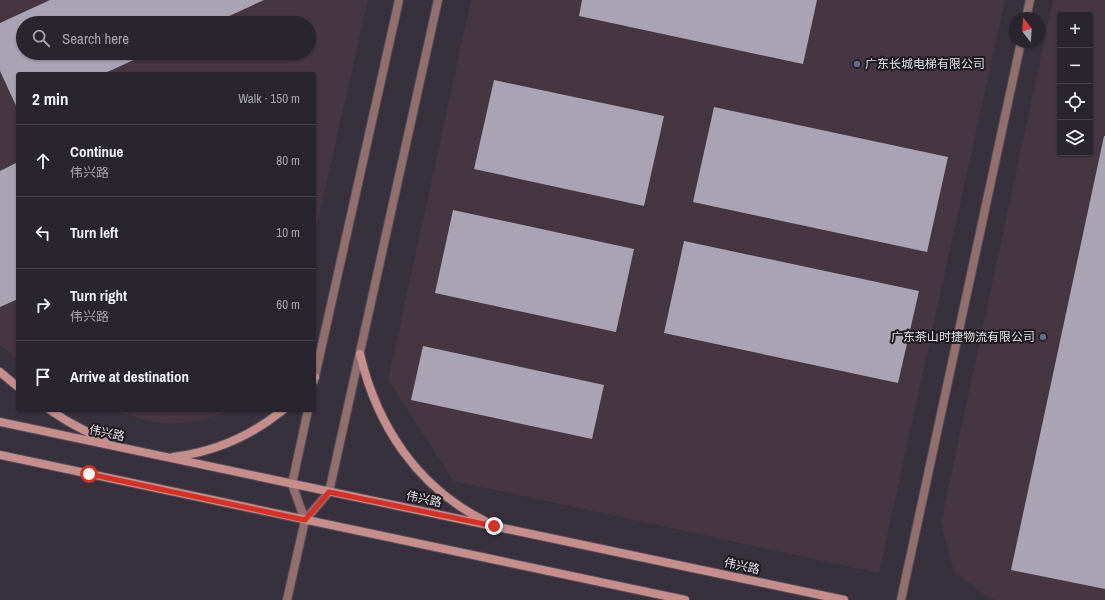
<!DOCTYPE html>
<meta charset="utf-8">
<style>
:root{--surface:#29252e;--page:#312d36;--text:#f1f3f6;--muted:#a5a5aa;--line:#45424a}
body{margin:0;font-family:"Archivo Narrow","Noto Sans SC",sans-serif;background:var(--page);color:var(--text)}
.controls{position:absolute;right:12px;top:12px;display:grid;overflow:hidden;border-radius:4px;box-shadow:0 1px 3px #0004}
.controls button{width:36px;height:36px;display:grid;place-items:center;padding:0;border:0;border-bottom:1px solid var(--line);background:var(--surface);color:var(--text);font:20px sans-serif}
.compass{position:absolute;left:1009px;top:12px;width:36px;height:36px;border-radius:50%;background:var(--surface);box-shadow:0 1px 3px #0004;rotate:343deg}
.stop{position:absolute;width:12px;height:12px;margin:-9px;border:3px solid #d93025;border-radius:50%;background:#fff}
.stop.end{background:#d93025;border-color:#fff;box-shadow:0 1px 4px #0008}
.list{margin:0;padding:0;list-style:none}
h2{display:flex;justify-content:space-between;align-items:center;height:52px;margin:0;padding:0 16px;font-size:17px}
h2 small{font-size:13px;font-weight:400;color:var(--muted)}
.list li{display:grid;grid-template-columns:26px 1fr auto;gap:12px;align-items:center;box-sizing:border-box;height:72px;padding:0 16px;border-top:1px solid var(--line)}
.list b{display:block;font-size:15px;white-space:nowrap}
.list p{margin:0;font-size:13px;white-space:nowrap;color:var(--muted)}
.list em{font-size:13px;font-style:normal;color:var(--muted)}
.icon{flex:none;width:22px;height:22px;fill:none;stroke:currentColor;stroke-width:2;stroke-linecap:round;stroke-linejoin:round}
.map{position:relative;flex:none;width:1105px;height:600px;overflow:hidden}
.search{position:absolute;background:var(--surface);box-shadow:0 1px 3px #0004;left:16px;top:16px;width:300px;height:44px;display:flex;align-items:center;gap:10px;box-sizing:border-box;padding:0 14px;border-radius:22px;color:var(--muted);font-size:15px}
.panel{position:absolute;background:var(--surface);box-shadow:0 1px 3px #0004;left:16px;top:72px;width:300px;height:340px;border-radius:4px}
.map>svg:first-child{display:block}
.industrial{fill:#453642;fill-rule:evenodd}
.building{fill:#aaa3b3}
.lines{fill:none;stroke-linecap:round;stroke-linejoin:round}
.minor-casing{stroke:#534d59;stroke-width:10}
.tertiary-casing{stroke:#534d59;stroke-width:10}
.secondary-casing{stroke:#534d59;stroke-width:10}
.minor{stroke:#926e6c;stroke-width:8}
.tertiary{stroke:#926e6c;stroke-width:8}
.secondary{stroke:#c68e8b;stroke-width:8}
.route{stroke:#d93025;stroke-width:5}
.service-dot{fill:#5c6f8a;stroke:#1d1a20;stroke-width:1.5}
.labels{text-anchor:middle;stroke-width:4;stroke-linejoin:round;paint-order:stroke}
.poi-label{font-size:12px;fill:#e3dfe7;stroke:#1d1a20;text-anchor:start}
.street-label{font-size:12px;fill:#e3dfe7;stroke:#1d1a20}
</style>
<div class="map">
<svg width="1105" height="600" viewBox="0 0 1105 600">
<rect width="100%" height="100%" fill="#37313e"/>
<g class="industrial">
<path d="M0 0H368L314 238V74H18V360L0 345ZM23 23H309V53H23Z"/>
<polygon points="471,0 1005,0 879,573 454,481 388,380"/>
<path d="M1053 0H1105V600H996L991 599 954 572 941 522ZM1060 15H1090V153H1060Z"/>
<polygon points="112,410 230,410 200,421 174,424 149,421"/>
</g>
<g class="building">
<polygon points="50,0 264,0 214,23 23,23 23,53 149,53 103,74 18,74 18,110 0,71 0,23"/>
<polygon points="582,0 817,0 803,64 579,16"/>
<polygon points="494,80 664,116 644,206 474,169"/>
<polygon points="714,107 948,157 927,252 693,202"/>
<polygon points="1104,136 1105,136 1105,589 1011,570"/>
<polygon points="18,162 18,299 0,307 0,171"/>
<polygon points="453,210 634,249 616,332 435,293"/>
<polygon points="684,241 919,291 898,383 664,333"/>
<polygon points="423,346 604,385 592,439 411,400"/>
</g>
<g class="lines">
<g class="minor-casing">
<g id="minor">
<polyline points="1026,18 1030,0"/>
<polyline points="287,600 305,520"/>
<polyline points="901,600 1021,42"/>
</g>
</g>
<g class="tertiary-casing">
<g id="tertiary">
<polyline points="314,381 399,0"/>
<polyline points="308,410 292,484 305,520 329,492 438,0"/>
</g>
</g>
<g class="secondary-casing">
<g id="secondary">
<path d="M360 354C377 426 417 487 485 521"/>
<polyline points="0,372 18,387"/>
<polyline points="314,378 315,377"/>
<polyline points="50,410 67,421 106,442"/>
<polyline points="0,422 844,600"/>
<polyline points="0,455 685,600"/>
<path d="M173 457C214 452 251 436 283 410"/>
</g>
</g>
<use href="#minor" class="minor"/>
<use href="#tertiary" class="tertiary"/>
<use href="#secondary" class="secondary"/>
</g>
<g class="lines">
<polyline class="route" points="89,474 305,520 329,492 494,526"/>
</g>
<g class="service-dot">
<circle cx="857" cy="64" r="4"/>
<circle cx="1043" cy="337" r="4"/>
</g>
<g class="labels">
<g class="poi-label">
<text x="865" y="68">广东长城电梯有限公司</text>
<text x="1035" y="341" text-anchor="end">广东茶山时捷物流有限公司</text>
</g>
<g class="street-label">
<text transform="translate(107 433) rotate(12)" y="4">伟兴路</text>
<text transform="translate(424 499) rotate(12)" y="4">伟兴路</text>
<text transform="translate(742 566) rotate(12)" y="4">伟兴路</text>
</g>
</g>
</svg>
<div class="controls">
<button>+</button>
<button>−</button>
<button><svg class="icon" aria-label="locate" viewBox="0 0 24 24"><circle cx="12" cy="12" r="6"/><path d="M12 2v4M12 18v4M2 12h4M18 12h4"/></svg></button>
<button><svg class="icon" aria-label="layers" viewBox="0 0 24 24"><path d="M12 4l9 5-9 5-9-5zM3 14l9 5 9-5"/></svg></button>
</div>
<svg class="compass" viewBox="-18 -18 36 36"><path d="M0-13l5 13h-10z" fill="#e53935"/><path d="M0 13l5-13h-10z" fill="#a5a5aa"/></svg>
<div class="stop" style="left:89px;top:474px"></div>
<div class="stop end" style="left:494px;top:526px"></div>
<div class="search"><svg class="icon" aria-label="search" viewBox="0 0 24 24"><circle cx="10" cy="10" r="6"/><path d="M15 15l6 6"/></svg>Search here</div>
<section class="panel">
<h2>2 min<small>Walk · 150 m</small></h2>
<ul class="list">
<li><svg class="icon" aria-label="ahead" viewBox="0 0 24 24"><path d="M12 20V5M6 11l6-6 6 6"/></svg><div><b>Continue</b><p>伟兴路</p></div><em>80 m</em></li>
<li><svg class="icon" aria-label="left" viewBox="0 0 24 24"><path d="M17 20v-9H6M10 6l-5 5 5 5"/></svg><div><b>Turn left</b></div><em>10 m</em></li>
<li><svg class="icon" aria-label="right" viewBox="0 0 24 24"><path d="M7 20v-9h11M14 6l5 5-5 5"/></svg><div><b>Turn right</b><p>伟兴路</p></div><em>60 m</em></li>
<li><svg class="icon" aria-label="arrive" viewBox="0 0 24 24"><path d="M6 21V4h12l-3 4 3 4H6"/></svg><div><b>Arrive at destination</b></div></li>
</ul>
</section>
</div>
